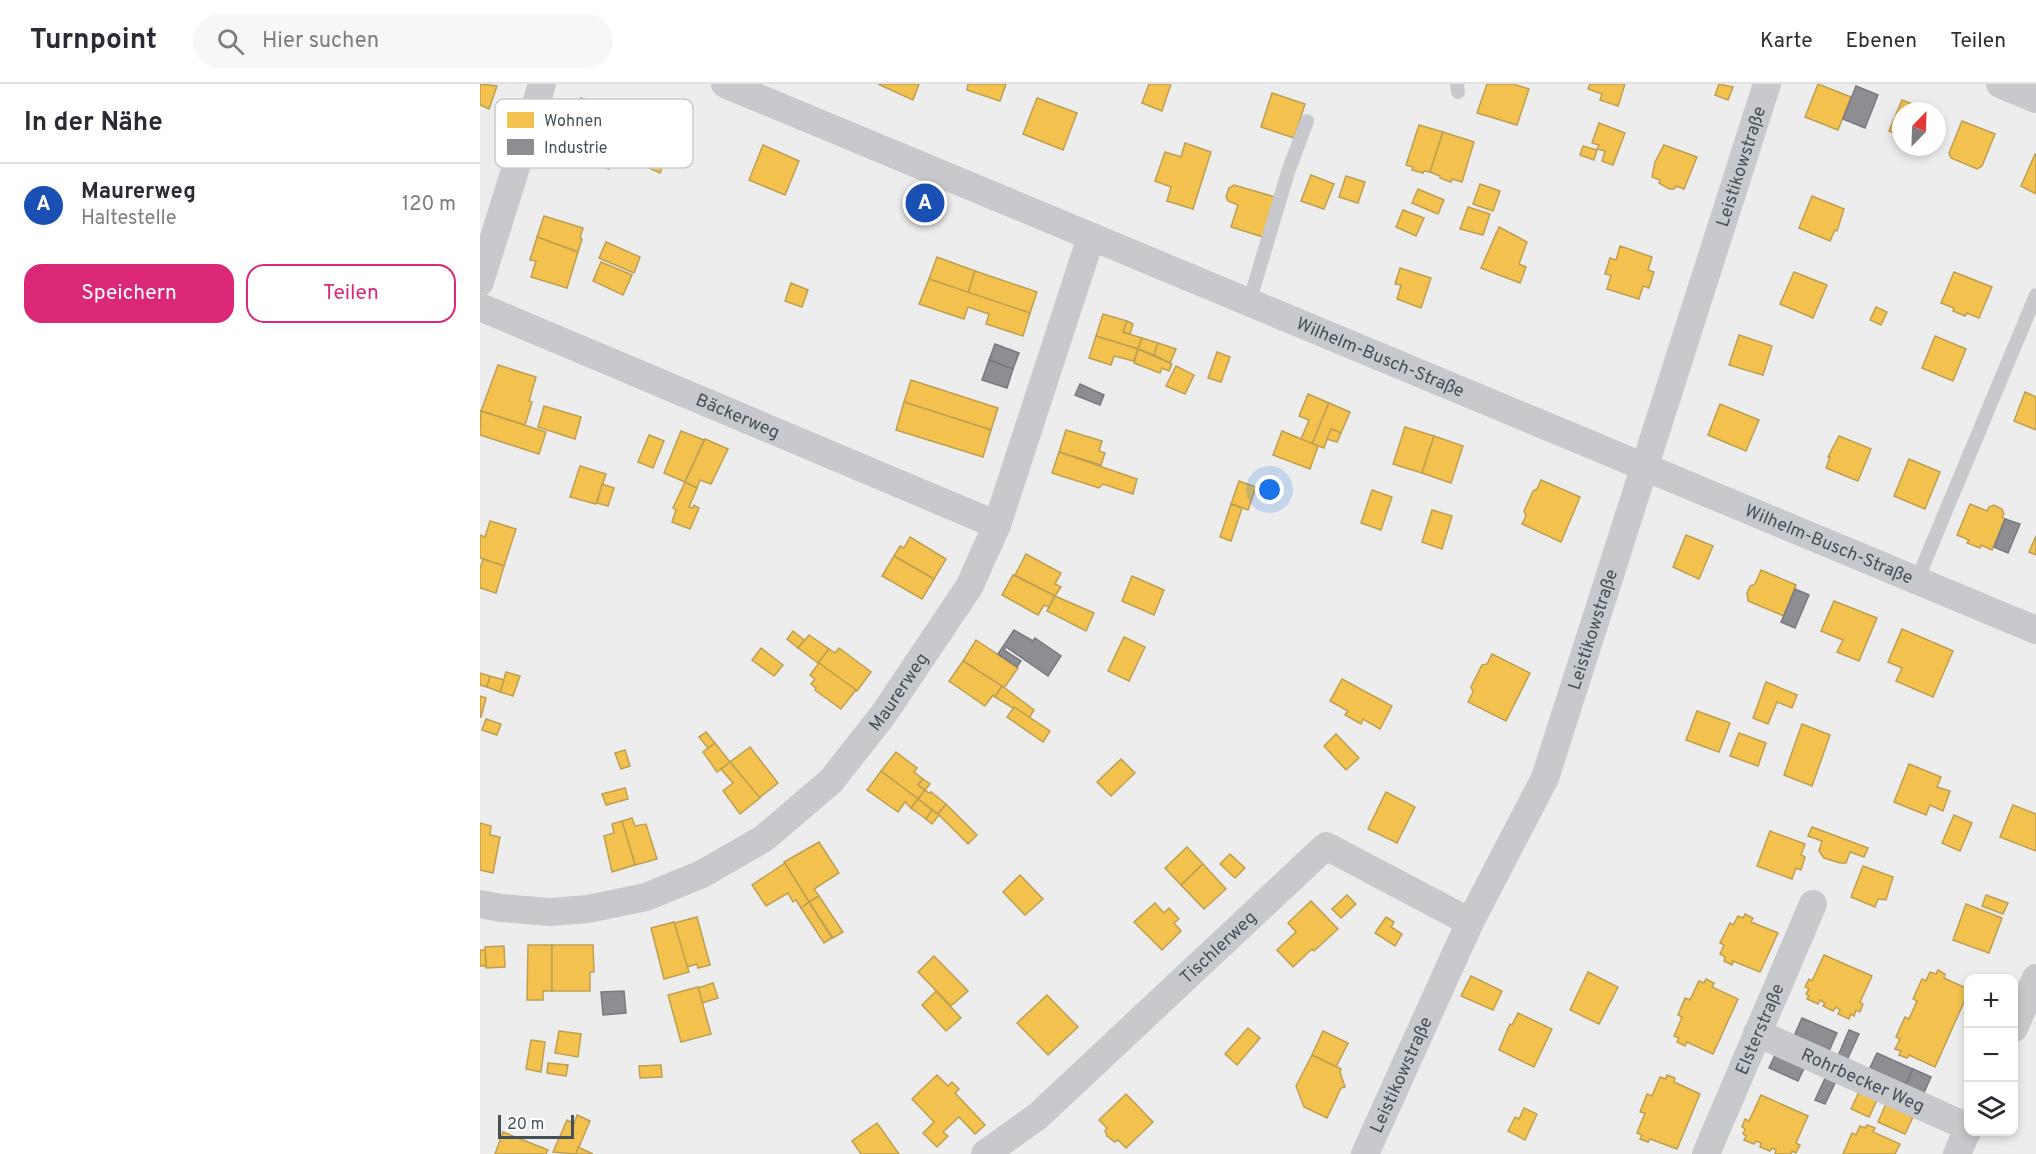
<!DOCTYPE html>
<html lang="de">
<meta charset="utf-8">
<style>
:root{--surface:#fff;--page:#f7f7f7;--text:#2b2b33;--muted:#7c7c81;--line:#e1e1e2;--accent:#db2777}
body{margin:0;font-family:Overpass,sans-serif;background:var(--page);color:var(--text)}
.controls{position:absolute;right:18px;bottom:18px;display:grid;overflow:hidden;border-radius:12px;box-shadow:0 3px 9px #0003}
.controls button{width:54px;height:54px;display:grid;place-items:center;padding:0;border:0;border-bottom:2px solid var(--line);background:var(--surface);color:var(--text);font:30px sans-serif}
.compass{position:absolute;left:1412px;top:18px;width:54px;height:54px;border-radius:50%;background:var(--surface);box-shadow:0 3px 9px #0003;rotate:23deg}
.scale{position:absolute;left:18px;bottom:15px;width:76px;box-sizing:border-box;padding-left:6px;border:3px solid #455158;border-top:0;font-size:16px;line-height:21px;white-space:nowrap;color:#455158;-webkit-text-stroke:4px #fff;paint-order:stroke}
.you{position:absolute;left:790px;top:406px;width:21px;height:21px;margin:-15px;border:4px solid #fff;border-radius:50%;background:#1a73e8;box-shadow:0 0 0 9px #1a73e833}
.badge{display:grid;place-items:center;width:39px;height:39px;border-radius:50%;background:var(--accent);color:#fff;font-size:20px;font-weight:700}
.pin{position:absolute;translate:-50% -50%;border:3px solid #fff;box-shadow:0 2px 6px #0006}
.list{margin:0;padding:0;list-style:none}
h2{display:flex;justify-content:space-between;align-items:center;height:78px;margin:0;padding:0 24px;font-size:26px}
h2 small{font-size:20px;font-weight:400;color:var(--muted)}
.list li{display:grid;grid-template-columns:39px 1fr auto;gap:18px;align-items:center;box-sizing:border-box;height:84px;padding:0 24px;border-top:2px solid var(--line)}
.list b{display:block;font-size:22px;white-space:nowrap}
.list p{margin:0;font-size:20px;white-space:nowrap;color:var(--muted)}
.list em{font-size:20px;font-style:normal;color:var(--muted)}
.actions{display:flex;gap:12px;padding:18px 24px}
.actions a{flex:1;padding:14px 0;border:2px solid var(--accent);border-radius:18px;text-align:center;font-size:21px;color:var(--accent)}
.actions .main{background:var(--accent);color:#fff}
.icon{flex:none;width:33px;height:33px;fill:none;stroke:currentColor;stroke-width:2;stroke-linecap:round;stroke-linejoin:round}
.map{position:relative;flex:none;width:1556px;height:1070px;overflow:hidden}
header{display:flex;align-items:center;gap:36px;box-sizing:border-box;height:84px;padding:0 30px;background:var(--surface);border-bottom:2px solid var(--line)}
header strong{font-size:28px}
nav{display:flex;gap:33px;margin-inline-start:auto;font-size:21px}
.search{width:420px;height:54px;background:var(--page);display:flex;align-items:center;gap:15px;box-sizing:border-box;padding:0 21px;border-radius:33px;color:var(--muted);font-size:22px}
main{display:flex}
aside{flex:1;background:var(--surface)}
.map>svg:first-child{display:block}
.homes{fill:#f2c14e;stroke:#be9f51;stroke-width:1.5}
.industry{fill:#8d8d92;stroke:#777b81;stroke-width:1.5}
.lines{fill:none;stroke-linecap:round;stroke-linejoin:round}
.lane{stroke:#c7c9cc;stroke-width:14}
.street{stroke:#c7c9cc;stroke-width:28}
.labels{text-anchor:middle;stroke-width:6;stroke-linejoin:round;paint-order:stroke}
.street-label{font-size:18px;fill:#455158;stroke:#fff}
.key{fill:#fff;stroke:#c7cbcd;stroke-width:1.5}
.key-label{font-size:16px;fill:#455158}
</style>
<header>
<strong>Turnpoint</strong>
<div class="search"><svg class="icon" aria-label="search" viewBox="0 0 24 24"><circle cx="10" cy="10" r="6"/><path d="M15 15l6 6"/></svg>Hier suchen</div>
<nav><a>Karte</a><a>Ebenen</a><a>Teilen</a></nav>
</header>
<main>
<aside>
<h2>In der Nähe<small></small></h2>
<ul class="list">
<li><span class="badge" style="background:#1a4fb4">A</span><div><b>Maurerweg</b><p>Haltestelle</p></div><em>120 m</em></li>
</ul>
<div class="actions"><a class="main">Speichern</a><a>Teilen</a></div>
</aside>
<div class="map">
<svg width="1556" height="1070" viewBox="0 0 1556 1070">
<rect width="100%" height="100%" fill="#eeeded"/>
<g class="homes">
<polygon points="0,0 17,2 9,25 0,21"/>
<polygon points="398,0 439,0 433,16"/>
<polygon points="488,0 526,0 520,17 487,6"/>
<polygon points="669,0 691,0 682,27 662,19"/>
<polygon points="1007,0 1033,0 1049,5 1037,41 997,29"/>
<polygon points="1110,0 1145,0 1138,22 1120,16 1122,10 1108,5"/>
<polygon points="1239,0 1253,3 1248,16 1235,11"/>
<polygon points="1338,0 1371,13 1358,46 1325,33"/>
<polygon points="792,9 825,20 814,54 781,43"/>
<polygon points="101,14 143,27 137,49 94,35"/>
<polygon points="557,14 597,29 583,66 543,50"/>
<polygon points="1422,16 1449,27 1421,27 1421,52 1409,47"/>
<polygon points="94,35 137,49 134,58 137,61 129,85 105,77 109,64 88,57"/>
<polygon points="1482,37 1515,50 1502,82 1497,85 1471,74 1469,69"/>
<polygon points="1119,39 1145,49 1133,81 1122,77 1125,67 1117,65 1119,61 1112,59"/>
<polygon points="939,41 963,48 950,88 944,87 943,89 932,86 933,83 926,81"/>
<polygon points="963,48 994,58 982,98 972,95 971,98 960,94 960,92 950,88"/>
<polygon points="705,59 731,68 713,125 687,117 691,103 675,97 685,68 701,73"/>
<polygon points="161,60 187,71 180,89 154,77"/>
<polygon points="283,61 319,77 305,111 269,96"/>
<polygon points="1184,61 1217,73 1204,105 1196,102 1194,105 1189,105 1179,99 1180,96 1172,93 1175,78"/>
<polygon points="1103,62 1117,66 1114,76 1100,71"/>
<polygon points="1555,70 1556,71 1556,110 1541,102"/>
<polygon points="831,91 854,100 844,125 821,117"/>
<polygon points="866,92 885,98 878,119 859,113"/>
<polygon points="1000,100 1020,107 1013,127 993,120"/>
<polygon points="754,101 795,113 783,153 751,143 758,121 748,117 746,113 749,104"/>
<polygon points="938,105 964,116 958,130 932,119"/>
<polygon points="1332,112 1364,125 1357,147 1355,146 1350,157 1319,144"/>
<polygon points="988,123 1010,130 1003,151 980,145"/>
<polygon points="923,126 944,134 936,152 916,143"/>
<polygon points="64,132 103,144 100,154 102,155 98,168 57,153"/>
<polygon points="1019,143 1047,158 1039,180 1046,183 1040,199 1001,184"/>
<polygon points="57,153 98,168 87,204 51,193 56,177 50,176"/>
<polygon points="126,158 160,173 154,189 119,174"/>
<polygon points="1140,162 1172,173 1168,186 1174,188 1169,204 1163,202 1159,215 1127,205 1131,191 1125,190 1130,174 1136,176"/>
<polygon points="457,173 495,187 488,209 449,195"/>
<polygon points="121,178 152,191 143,211 113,197"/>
<polygon points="920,184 951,194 941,224 917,215 921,201 915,200"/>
<polygon points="495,187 557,208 550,229 488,209"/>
<polygon points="1314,188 1347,201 1333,234 1300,220"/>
<polygon points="1474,188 1512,203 1499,234 1487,229 1485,232 1473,227 1474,224 1461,219"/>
<polygon points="449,195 550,229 543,252 506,240 509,230 488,223 484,235 439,220"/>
<polygon points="311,199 328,206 322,223 305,217"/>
<polygon points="1396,223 1407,228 1401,241 1390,236"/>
<polygon points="623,230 647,237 643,248 662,254 658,265 616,252"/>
<polygon points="647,237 653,240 650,250 643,248"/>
<polygon points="1259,251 1292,262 1283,291 1249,281"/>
<polygon points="616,252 658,265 654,277 634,272 631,281 609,274"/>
<polygon points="1455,252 1486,265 1473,297 1442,284"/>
<polygon points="662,254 678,259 674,271 658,265"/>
<polygon points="678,259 696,265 690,279 674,271"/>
<polygon points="658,265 692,280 689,287 682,284 680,289 654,279"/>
<polygon points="737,268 750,273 741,298 728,294"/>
<polygon points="18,281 56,293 49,317 52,318 45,341 1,327"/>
<polygon points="696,282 714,291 705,310 686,302"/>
<polygon points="431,296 518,324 511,346 424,318"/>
<polygon points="1545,308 1556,313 1556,346 1534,337"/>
<polygon points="828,310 849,319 832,360 821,355 829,336 819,332"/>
<polygon points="424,318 511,346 503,373 416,346"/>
<polygon points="849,319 870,328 861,349 851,345 844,364 832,360"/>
<polygon points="1240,320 1279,336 1266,367 1228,351"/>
<polygon points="64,322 101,333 95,355 58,343"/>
<polygon points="1,327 66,348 59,370 0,351"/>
<polygon points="925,343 954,352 942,389 913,380"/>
<polygon points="851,345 861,349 857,358 847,355"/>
<polygon points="586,346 622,357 619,367 625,369 621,381 579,368"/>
<polygon points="201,347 224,356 205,398 184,389"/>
<polygon points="802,347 838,362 830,385 793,371"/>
<polygon points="169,351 184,357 173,384 158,378"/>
<polygon points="954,352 983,362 971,399 942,389"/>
<polygon points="1359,352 1391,365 1378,397 1346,384 1350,373 1348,373"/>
<polygon points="225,355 248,365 231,400 220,396 217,404 205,398"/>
<polygon points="579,368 657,395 653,410 623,400 619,404 572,389"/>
<polygon points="1429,375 1460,388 1445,425 1414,412"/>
<polygon points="100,382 126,390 116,420 90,413"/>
<polygon points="1061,396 1100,413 1081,458 1042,440 1046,432 1044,427 1053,407 1057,405"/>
<polygon points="759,397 776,403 768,426 751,420"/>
<polygon points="205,398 217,404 209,423 213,424 214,421 219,424 210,445 192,438 196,426 193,424"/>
<polygon points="122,400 134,404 128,422 117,419"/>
<polygon points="892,406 912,413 901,446 881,439"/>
<polygon points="751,420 762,424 751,457 740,453"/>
<polygon points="1490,420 1507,427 1509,423 1514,421 1522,425 1524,430 1522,433 1525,435 1512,466 1501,461 1500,464 1487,459 1489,456 1477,451"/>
<polygon points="952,426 972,432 962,465 942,458"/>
<polygon points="10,437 36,445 24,482 0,474 0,451 5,453"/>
<polygon points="1206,451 1233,462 1219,495 1193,483"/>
<polygon points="1556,452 1556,471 1549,468"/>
<polygon points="430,453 466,475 454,495 414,472 420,462 424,464"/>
<polygon points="546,470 581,489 575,500 581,503 575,512 535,491"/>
<polygon points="414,472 454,495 442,515 402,492"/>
<polygon points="3,475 24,482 16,509 0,504 0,485"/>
<polygon points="1281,486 1316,501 1304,532 1268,517 1267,509 1270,502 1275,500"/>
<polygon points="533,491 575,512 569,523 564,521 558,531 522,511"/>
<polygon points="652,492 684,506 674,531 642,517"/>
<polygon points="575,512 614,529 606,547 567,527"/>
<polygon points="1354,517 1397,534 1379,577 1357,568 1363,556 1341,547"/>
<polygon points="1422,545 1473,567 1453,613 1416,597 1422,584 1408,578"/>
<polygon points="313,547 324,556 318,564 307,555"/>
<polygon points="329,551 349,565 338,579 318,564"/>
<polygon points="644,553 665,563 649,597 628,587"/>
<polygon points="496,556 538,584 524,604 483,577"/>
<polygon points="281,564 303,581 294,592 272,576"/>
<polygon points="359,564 391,588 377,607 338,579 349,565 355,569"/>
<polygon points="1012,570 1050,589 1026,637 988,618 993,608 991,603 1002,581 1007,580"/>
<polygon points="483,577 522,602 515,613 513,611 505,622 469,597"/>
<polygon points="339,579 376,606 361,625 335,606 336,604 331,600 335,595 330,591"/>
<polygon points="26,588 40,592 33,612 20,608"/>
<polygon points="0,589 10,592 7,603 0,601"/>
<polygon points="10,592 24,596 20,608 7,603"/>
<polygon points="862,595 912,622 900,645 883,635 881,640 865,631 868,627 850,617"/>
<polygon points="1286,598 1317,611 1312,624 1297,618 1288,640 1273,634"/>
<polygon points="522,602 554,626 549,634 515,613"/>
<polygon points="0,612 6,614 1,633 0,633"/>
<polygon points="534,623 570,647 563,658 527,633"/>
<polygon points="1217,627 1250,639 1239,668 1206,656"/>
<polygon points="6,635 21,640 17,651 2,646"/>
<polygon points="1322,640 1350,651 1332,702 1304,691"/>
<polygon points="226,648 235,659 228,664 219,653"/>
<polygon points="1259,649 1286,659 1278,682 1250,672"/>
<polygon points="856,650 879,674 866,686 844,662"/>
<polygon points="235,659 250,678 237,688 223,668"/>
<polygon points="270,663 298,699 279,714 250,678"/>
<polygon points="145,666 150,682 141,685 135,669"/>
<polygon points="416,668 437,684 434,688 443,695 438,701 445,706 438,715 401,687"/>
<polygon points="641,675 655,689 631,712 617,698"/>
<polygon points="250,678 280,714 260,730 243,707 253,699 241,685"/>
<polygon points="1429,680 1461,693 1457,703 1470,707 1463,727 1450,721 1446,731 1414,718"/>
<polygon points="401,687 438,715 431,724 425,718 418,728 387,706"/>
<polygon points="443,695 450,700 445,706 438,701"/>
<polygon points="145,704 148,715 126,721 122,710"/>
<polygon points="445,706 449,709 451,708 466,720 458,730 438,715"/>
<polygon points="906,708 935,723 917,759 888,745"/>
<polygon points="438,715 452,726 446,735 431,724"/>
<polygon points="466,720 497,751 488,760 458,730"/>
<polygon points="1533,721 1556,730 1556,767 1520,753"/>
<polygon points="452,726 459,731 452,740 446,735"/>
<polygon points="1474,731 1492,739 1480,767 1462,759"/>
<polygon points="152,734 155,742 166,740 177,775 155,781 142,737"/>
<polygon points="142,737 155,781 132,788 124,752 134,749 132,740"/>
<polygon points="0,739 11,742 10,751 20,753 13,789 0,786"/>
<polygon points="1332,743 1388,764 1384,773 1370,768 1366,779 1360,779 1344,774 1339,767 1342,757 1328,752"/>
<polygon points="1290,747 1325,760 1321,771 1325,773 1321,786 1316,784 1312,795 1277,782"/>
<polygon points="339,758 359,789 334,805 339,812 329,818 304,778"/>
<polygon points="707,763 723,780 701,801 685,784"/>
<polygon points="750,770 765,784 755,794 740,780"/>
<polygon points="305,779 329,818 321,824 316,816 313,818 308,809 286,822 272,801"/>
<polygon points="723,780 746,805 724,825 701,801"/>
<polygon points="1383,782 1413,793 1406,816 1398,815 1395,823 1371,813"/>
<polygon points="540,791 563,815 545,831 523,808"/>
<polygon points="867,811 876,820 861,834 852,825"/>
<polygon points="1506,811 1528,819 1523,830 1502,822"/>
<polygon points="339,812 363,848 353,854 329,818"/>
<polygon points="831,817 858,845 834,867 832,865 813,883 797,866 816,848 808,839"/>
<polygon points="329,818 352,854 344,859 321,824"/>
<polygon points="675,819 684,829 689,824 699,835 694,839 701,847 682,866 654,838"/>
<polygon points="1486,820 1522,834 1509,869 1473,856"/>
<polygon points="1265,830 1273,834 1271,838 1298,849 1280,888 1253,877 1252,881 1244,877 1245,873 1240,870 1244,861 1240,859 1250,839 1253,841 1258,832 1263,834"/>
<polygon points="217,833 230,881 218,884 217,880 207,883 194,839"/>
<polygon points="906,833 914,838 911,843 922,850 915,862 895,849"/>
<polygon points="194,838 209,888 184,895 171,844"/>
<polygon points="48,861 72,861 72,907 63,907 63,916 47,916"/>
<polygon points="72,861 113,861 114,888 110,888 110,907 72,907"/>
<polygon points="24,862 25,883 6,884 5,863"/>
<polygon points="0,866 5,866 6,882 0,882"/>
<polygon points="1344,871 1392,892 1380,918 1383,920 1380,928 1376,926 1374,932 1371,930 1369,935 1358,930 1360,926 1356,923 1353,927 1343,922 1345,919 1340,916 1338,920 1327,915 1329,912 1326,910 1329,905 1325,903 1329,895 1332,897"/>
<polygon points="454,872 488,907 471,922 438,888"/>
<polygon points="1458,886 1465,890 1464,894 1488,905 1488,909 1455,983 1429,971 1427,974 1419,971 1421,967 1415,965 1420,955 1416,953 1425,933 1429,935 1437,917 1433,915 1442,895 1446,897 1450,888 1456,890"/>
<polygon points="1108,888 1138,903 1119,940 1090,926"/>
<polygon points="991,892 1022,907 1013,926 981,912"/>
<polygon points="1226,895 1234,899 1232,903 1258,915 1233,970 1207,958 1205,962 1197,958 1199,954 1194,952 1202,933 1198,931 1205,914 1210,916 1219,897 1224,899"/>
<polygon points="233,899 238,914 222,919 218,904"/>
<polygon points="218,903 231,950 201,958 188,911"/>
<polygon points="456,907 481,934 466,947 442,921"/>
<polygon points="567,911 598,943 568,971 537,939"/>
<polygon points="1038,929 1072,945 1054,983 1019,966 1030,940 1032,941"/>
<polygon points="768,944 780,954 757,981 745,970"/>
<polygon points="79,947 101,950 98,973 75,969"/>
<polygon points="843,947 868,959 856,983 832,971"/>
<polygon points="51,956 65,958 61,988 46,985"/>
<polygon points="832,971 861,985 860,988 865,1003 861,1004 847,1034 824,1023 816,1002"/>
<polygon points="68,979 88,981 86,992 67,989"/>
<polygon points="181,981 182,993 160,994 159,982"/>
<polygon points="457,991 468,1002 472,998 479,1005 475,1009 505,1041 495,1050 479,1033 463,1048 468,1052 457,1063 443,1049 454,1038 432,1015"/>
<polygon points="1187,991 1195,994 1194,998 1220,1010 1197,1065 1170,1055 1168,1058 1160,1055 1162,1051 1157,1049 1165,1029 1160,1028 1167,1010 1172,1012 1180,993 1186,995"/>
<polygon points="1379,1008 1397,1016 1389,1033 1371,1025"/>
<polygon points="646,1010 673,1038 646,1064 638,1056 635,1058 627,1052 625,1047 627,1044 619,1036"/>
<polygon points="1281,1011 1328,1032 1316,1059 1320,1061 1316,1069 1312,1067 1311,1070 1295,1070 1296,1066 1292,1064 1290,1067 1280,1063 1281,1059 1276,1057 1274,1060 1264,1056 1266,1052 1263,1050 1265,1045 1262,1043 1265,1035 1269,1037"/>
<polygon points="1406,1020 1433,1033 1425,1050 1398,1038"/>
<polygon points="1044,1024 1057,1030 1045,1056 1028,1047 1035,1033 1039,1035"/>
<polygon points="97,1031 110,1037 96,1070 73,1068 87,1036 94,1040"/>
<polygon points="397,1039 419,1070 381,1070 372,1057"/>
<polygon points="1387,1041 1395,1044 1393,1048 1420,1060 1415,1070 1363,1070 1372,1049 1376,1051 1380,1042 1385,1044"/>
<polygon points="23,1048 68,1066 66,1070 15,1070"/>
<polygon points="98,1063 113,1070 96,1070"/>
</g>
<g class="industry">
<polygon points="1376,2 1398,11 1385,44 1363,35"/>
<polygon points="515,260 539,269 533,285 509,276"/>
<polygon points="509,276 533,285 527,304 502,296"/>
<polygon points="600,300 624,311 620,321 595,311"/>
<polygon points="1525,435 1540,440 1528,469 1514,463"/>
<polygon points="1315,505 1329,511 1315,544 1301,538"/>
<polygon points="534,546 553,557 555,554 581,572 568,592 526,563 524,566 541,577 537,583 518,570"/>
<polygon points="144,907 146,929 123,931 121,908"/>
<polygon points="1322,934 1357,949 1349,967 1314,952"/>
<polygon points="1369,946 1379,950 1367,976 1358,972"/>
<polygon points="1297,967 1326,980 1318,997 1289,984"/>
<polygon points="1397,969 1433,985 1425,1002 1389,986"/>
<polygon points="1433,985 1451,993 1443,1011 1425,1002"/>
<polygon points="1347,990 1357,995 1345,1020 1335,1016"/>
</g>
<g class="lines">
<g class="lane">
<polyline points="977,0 978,8"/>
<polyline points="769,219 808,88 827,37"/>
<polyline points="1437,496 1556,211"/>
</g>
<g class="street">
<path id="s1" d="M245 0 1556 546"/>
<polyline points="1520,0 1556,15"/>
<polyline points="0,198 62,0"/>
<path id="s2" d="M0 223 517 441"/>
<path id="s3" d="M0 820 21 824 70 828 108 825 166 813 222 790 283 755 351 697 403 631 489 503 517 441 611 153"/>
<polyline points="1534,944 1556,894"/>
<path id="s4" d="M1277 949 1488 1043"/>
<path id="s5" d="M505 1070 558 1032 846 762 990 838"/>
<path id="s6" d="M885 1070 990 838 1065 694 1287 0"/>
<path id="s7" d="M1226 1070 1333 820"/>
<polyline points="1477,1070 1488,1045"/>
</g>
</g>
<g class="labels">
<g class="street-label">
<text dy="6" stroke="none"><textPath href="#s6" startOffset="1059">Leistikowstraße</textPath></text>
<text dy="6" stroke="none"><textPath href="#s1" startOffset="710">Wilhelm-Busch-Straße</textPath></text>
<text dy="6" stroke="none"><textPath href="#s2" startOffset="280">Bäckerweg</textPath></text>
<text dy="6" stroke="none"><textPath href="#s1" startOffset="1196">Wilhelm-Busch-Straße</textPath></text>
<text dy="6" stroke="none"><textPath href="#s6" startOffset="573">Leistikowstraße</textPath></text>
<text dy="6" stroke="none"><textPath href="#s3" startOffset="500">Maurerweg</textPath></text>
<text dy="6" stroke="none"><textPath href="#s5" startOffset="312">Tischlerweg</textPath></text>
<text dy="6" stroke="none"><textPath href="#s7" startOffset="136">Elsterstraße</textPath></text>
<text dy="6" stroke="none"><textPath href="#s6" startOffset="87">Leistikowstraße</textPath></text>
<text dy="6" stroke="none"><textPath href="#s4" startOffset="116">Rohrbecker Weg</textPath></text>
</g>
</g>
<rect x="15" y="15" width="198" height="69" rx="9" class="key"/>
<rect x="27" y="28" width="27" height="16" fill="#f2c14e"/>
<rect x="27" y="55" width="27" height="16" fill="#8d8d92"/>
<g class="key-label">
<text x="64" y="42">Wohnen</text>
<text x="64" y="69">Industrie</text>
</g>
</svg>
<div class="controls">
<button>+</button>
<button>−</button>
<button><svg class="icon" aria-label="layers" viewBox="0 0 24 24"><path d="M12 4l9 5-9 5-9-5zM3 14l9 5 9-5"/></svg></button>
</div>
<svg class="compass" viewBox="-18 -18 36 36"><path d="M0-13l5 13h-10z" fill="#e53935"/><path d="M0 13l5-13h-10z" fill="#7c7c81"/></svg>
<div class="scale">20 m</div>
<div class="you"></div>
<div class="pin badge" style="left:445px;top:119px;background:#1a4fb4">A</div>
</div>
</main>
